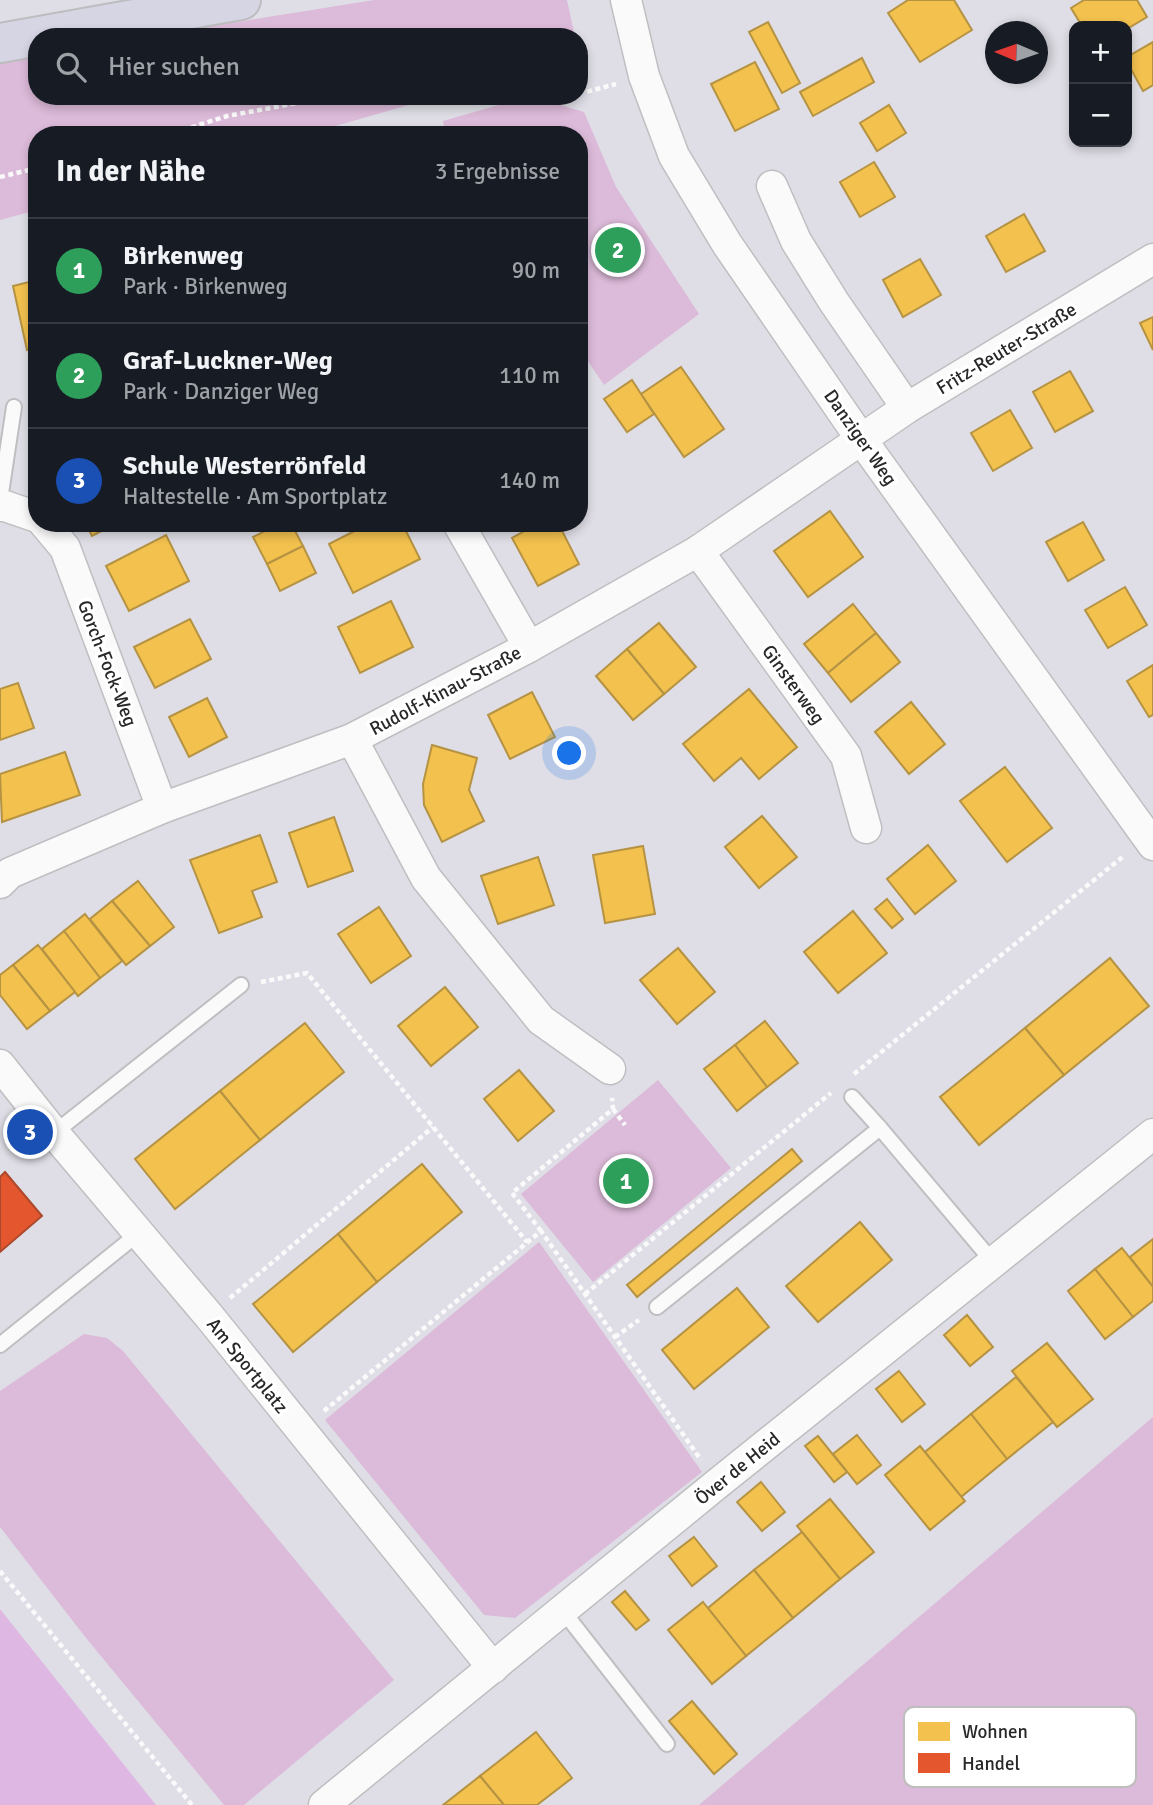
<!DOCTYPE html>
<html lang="de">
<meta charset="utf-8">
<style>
:root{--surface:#171b24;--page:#242831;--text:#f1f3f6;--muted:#9ea1a6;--line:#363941;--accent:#ea580c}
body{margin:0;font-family:Signika,sans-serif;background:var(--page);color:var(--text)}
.controls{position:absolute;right:21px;top:21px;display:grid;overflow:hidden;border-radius:14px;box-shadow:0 4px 10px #0003}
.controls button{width:63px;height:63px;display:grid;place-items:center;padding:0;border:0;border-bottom:2px solid var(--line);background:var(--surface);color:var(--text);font:35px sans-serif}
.compass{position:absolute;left:985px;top:21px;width:63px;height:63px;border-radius:50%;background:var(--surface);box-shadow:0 4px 10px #0003;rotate:272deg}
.you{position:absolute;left:570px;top:754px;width:24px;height:24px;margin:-18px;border:5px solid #fff;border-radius:50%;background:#1a73e8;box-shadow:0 0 0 10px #1a73e833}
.badge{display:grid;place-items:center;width:46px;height:46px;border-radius:50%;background:var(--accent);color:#fff;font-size:23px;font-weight:700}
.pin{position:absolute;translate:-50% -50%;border:4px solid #fff;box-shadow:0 2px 7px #0006}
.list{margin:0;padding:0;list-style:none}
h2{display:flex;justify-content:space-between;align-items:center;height:91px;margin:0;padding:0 28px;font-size:30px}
h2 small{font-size:23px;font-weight:400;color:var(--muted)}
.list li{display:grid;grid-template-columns:46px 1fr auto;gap:21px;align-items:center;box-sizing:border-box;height:105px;padding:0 28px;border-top:2px solid var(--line)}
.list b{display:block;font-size:26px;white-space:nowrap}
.list p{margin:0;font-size:23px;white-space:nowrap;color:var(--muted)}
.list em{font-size:23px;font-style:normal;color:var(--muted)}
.icon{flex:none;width:38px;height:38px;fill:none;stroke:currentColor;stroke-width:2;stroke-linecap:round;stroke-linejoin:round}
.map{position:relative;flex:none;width:1153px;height:1805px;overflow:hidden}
.search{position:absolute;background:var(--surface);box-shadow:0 4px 10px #0003;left:28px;top:28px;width:560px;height:77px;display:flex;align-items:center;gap:18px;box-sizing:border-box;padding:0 24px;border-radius:28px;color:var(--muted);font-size:26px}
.panel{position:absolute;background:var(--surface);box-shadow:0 4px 10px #0003;left:28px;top:126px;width:560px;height:406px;border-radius:28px}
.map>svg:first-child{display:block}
.green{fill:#dcbad9}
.pitch{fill:#deb8e3}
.homes{fill:#f2c14e;stroke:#b59343;stroke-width:2}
.shops{fill:#e4572e;stroke:#ac492c;stroke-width:2}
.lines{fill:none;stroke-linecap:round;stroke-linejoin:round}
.service-casing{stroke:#bebfc0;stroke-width:18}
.minor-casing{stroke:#bebfc0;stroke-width:33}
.trunk-casing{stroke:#bdbcbf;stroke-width:42}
.path{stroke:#fafafb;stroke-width:4.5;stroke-dasharray:5 3.5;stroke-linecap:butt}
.service{stroke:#fafafb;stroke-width:14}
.minor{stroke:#fafafb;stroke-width:30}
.trunk{stroke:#d6d5e4;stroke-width:38}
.labels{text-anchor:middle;stroke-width:7;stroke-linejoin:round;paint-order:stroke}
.street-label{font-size:19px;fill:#282828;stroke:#fff}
.key{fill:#fff;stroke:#bebebe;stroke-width:2}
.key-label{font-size:19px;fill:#282828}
</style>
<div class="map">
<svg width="1153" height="1805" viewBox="0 0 1153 1805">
<rect width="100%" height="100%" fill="#dfdee6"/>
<g class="green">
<polygon points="374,0 567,0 575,37 144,37"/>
<polygon points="37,55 37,96 440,96 304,135 37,135 37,210 0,220 0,62"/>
<polygon points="530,96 584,112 616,187 699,314 604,385 579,348 579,135 445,135 443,121"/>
<polygon points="658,1080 731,1168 593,1282 521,1194"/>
<polygon points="539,1242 702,1472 515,1618 484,1615 325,1420"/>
<polygon points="84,1334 107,1338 123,1351 394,1680 244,1805 224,1805 86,1638 0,1527 0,1391"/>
<polygon points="1153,1417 1153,1805 699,1805"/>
</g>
<polygon class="pitch" points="0,1609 156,1805 0,1805"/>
<g class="homes">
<polygon points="908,0 954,0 972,30 920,62 888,13"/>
<polygon points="1084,0 1137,0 1147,17 1127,29 1127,26 1082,26 1071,8"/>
<polygon points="768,22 800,83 782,93 749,32"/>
<polygon points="1153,42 1153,85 1143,91 1127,62 1127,57"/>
<polygon points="862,58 874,82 813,116 800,92"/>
<polygon points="755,62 779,109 735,131 711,84"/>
<polygon points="889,105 906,133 877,151 860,123"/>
<polygon points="874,162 895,197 860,217 840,182"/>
<polygon points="1024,214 1045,251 1006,272 986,236"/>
<polygon points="920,259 941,295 903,317 883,280"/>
<polygon points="37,280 37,348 27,350 13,286"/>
<polygon points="1153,317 1153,350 1140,323"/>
<polygon points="681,367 724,429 684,457 641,394"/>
<polygon points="1070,371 1093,411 1055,432 1033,392"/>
<polygon points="632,380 654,414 627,432 604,399"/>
<polygon points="1010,410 1032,448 993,471 971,433"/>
<polygon points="830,511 863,557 808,597 774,551"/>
<polygon points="1083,522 1104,560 1068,581 1046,542"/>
<polygon points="85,523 117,523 92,536"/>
<polygon points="281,523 291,523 303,546 267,564 253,537"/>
<polygon points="370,523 402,523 420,559 353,593 329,544"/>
<polygon points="539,523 558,523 579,564 538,586 512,538"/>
<polygon points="166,535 189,581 129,611 106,566"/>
<polygon points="303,546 316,573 280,591 267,564"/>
<polygon points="1125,587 1147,625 1108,648 1085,610"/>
<polygon points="391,601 413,647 360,673 338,627"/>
<polygon points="853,604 876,633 828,673 804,644"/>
<polygon points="190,619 211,659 155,688 134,647"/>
<polygon points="659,623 696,667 664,694 627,649"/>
<polygon points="876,633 900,662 851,702 828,673"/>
<polygon points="627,649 664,694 633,720 596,676"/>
<polygon points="1153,665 1153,715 1149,717 1127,681"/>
<polygon points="18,683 34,728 0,740 0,689"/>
<polygon points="749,689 797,747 759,779 741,758 714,781 683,744"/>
<polygon points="532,692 555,737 510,759 488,715"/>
<polygon points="207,698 227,737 189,757 169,717"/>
<polygon points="911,702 945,744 909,774 875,732"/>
<polygon points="432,745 477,758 469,790 484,821 442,842 424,805 423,784"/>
<polygon points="65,752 80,795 2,822 0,774"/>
<polygon points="1005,767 1052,828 1007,862 960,801"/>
<polygon points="762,816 797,857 759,888 725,847"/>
<polygon points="334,817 353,871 308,887 289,833"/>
<polygon points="260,835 277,882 252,891 262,917 219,933 190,860"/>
<polygon points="928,845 956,881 915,914 887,879"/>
<polygon points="643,846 655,914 605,923 593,855"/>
<polygon points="538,857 554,905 498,924 481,876"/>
<polygon points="138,881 174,927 150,946 112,901"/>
<polygon points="887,899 903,919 892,928 875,909"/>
<polygon points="112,901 150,946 126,965 90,919"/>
<polygon points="379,907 411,956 371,983 338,934"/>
<polygon points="853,911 887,953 838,993 804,952"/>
<polygon points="85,914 122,961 100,978 64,931"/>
<polygon points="64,931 100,978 78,996 42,949"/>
<polygon points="38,945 75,992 50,1011 13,965"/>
<polygon points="678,948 715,992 677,1024 640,980"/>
<polygon points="1110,958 1149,1006 1064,1075 1025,1028"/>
<polygon points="13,965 50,1011 27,1029 0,995 0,975"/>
<polygon points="445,987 478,1027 431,1066 398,1026"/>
<polygon points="765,1021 798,1063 767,1087 735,1045"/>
<polygon points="305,1023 344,1072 260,1140 220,1091"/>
<polygon points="1025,1028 1064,1075 979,1145 940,1097"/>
<polygon points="735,1045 767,1087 737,1111 704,1069"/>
<polygon points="519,1070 554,1111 518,1141 484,1099"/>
<polygon points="220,1091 260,1140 175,1209 135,1159"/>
<polygon points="792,1149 802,1161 637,1297 627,1285"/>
<polygon points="422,1164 462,1212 377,1282 338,1234"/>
<polygon points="860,1222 892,1260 818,1322 786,1286"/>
<polygon points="338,1234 377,1282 293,1352 253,1304"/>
<polygon points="1153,1239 1153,1287 1130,1257"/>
<polygon points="1122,1248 1153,1287 1153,1301 1133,1317 1095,1269"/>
<polygon points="1095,1269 1133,1317 1105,1339 1068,1291"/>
<polygon points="737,1288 769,1327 694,1389 662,1350"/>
<polygon points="967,1315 993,1347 970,1366 944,1335"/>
<polygon points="1047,1343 1093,1399 1057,1427 1012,1371"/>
<polygon points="899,1371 925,1404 902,1422 876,1389"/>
<polygon points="1016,1377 1053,1422 1007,1459 971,1414"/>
<polygon points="971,1414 1007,1459 961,1497 925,1452"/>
<polygon points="857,1435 881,1465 857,1484 833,1454"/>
<polygon points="818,1436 847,1472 834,1482 805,1446"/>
<polygon points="920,1446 965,1501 930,1530 885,1475"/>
<polygon points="761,1482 785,1512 762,1531 737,1502"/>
<polygon points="830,1499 874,1552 840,1579 797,1526"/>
<polygon points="802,1532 840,1579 793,1618 754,1570"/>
<polygon points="694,1537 717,1566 692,1586 669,1556"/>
<polygon points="754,1570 793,1618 746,1656 708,1608"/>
<polygon points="625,1591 649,1620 636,1630 612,1602"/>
<polygon points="703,1602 746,1656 712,1684 668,1630"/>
<polygon points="692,1701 737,1754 714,1774 669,1721"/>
<polygon points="536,1732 572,1778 537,1805 504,1805 480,1776"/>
<polygon points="480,1776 504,1805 443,1805"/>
</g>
<polygon class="shops" points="5,1172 42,1216 0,1252 0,1177"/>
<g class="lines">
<g class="service-casing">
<g id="service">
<polyline points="0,500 14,407"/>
<polyline points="852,1097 880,1128"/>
<polyline points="54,1133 241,985"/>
<polyline points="657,1307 880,1128 993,1262"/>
<polyline points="0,1345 139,1233"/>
<polyline points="563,1611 667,1744"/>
</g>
</g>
<g class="minor-casing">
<g id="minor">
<polyline points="626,0 644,76 674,156 727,244 861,439 1153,845"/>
<polyline points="772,186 796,241 834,302 907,408"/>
<polyline points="0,506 5,506 37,517"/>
<polyline points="44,523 65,548 162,808"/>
<polyline points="458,523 529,647"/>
<polyline points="698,551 846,756 866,828"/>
<polyline points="352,739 426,878 541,1020 610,1069"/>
<polyline points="0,883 10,873 162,808 352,739 529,647 698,551 907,408 1153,259"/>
<polyline points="0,1065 54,1133 209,1316 493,1668"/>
<polyline points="324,1805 717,1484 1153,1134"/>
</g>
</g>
<g class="trunk-casing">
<polyline id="trunk" points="0,43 241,0"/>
</g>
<g class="path">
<polyline points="579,90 586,92 616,84"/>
<polyline points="167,135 227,116 335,96"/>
<polyline points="0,177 37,168"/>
<polyline points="261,982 307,973 527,1242"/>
<polyline points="854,1074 1125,855"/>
<polyline points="613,1109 625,1125"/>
<polyline points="541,1231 512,1193 613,1109 612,1098"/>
<polyline points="585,1294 831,1093"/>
<polyline points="230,1298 433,1127"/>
<polyline points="615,1337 639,1320"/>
<polyline points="324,1411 541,1231 701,1460"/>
<polyline points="0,1571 192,1805"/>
</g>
<use href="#service" class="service"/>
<use href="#minor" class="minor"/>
<use href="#trunk" class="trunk"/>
</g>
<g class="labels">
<g class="street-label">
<text transform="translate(1006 348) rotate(-31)" y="7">Fritz-Reuter-Straße</text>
<text transform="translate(861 437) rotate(55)" y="7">Danziger Weg</text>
<text transform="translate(108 663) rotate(69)" y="7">Gorch-Fock-Weg</text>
<text transform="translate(794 684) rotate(54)" y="7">Ginsterweg</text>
<text transform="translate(445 690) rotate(-28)" y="7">Rudolf-Kinau-Straße</text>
<text transform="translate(248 1365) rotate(51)" y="7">Am Sportplatz</text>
<text transform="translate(737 1468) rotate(-39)" y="7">Över de Heid</text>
</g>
</g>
<rect x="904" y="1707" width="232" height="80" rx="10" class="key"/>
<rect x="918" y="1722" width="32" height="19" fill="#f2c14e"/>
<rect x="918" y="1753" width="32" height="20" fill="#e4572e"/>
<g class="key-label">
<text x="962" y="1738">Wohnen</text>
<text x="962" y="1770">Handel</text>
</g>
</svg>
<div class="controls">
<button>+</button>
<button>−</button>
</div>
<svg class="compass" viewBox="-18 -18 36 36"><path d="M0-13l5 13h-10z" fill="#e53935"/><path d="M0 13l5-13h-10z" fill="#9ea1a6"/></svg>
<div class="you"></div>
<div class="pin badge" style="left:626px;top:1181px;background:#2e9e5b">1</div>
<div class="pin badge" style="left:618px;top:250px;background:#2e9e5b">2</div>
<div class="pin badge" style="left:30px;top:1132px;background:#1a4fb4">3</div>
<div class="search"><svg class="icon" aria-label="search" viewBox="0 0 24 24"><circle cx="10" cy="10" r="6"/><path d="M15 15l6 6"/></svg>Hier suchen</div>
<section class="panel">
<h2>In der Nähe<small>3 Ergebnisse</small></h2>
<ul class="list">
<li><span class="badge" style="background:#2e9e5b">1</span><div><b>Birkenweg</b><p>Park · Birkenweg</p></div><em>90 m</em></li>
<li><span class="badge" style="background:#2e9e5b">2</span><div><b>Graf-Luckner-Weg</b><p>Park · Danziger Weg</p></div><em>110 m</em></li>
<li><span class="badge" style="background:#1a4fb4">3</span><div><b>Schule Westerrönfeld</b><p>Haltestelle · Am Sportplatz</p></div><em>140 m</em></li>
</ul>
</section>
</div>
